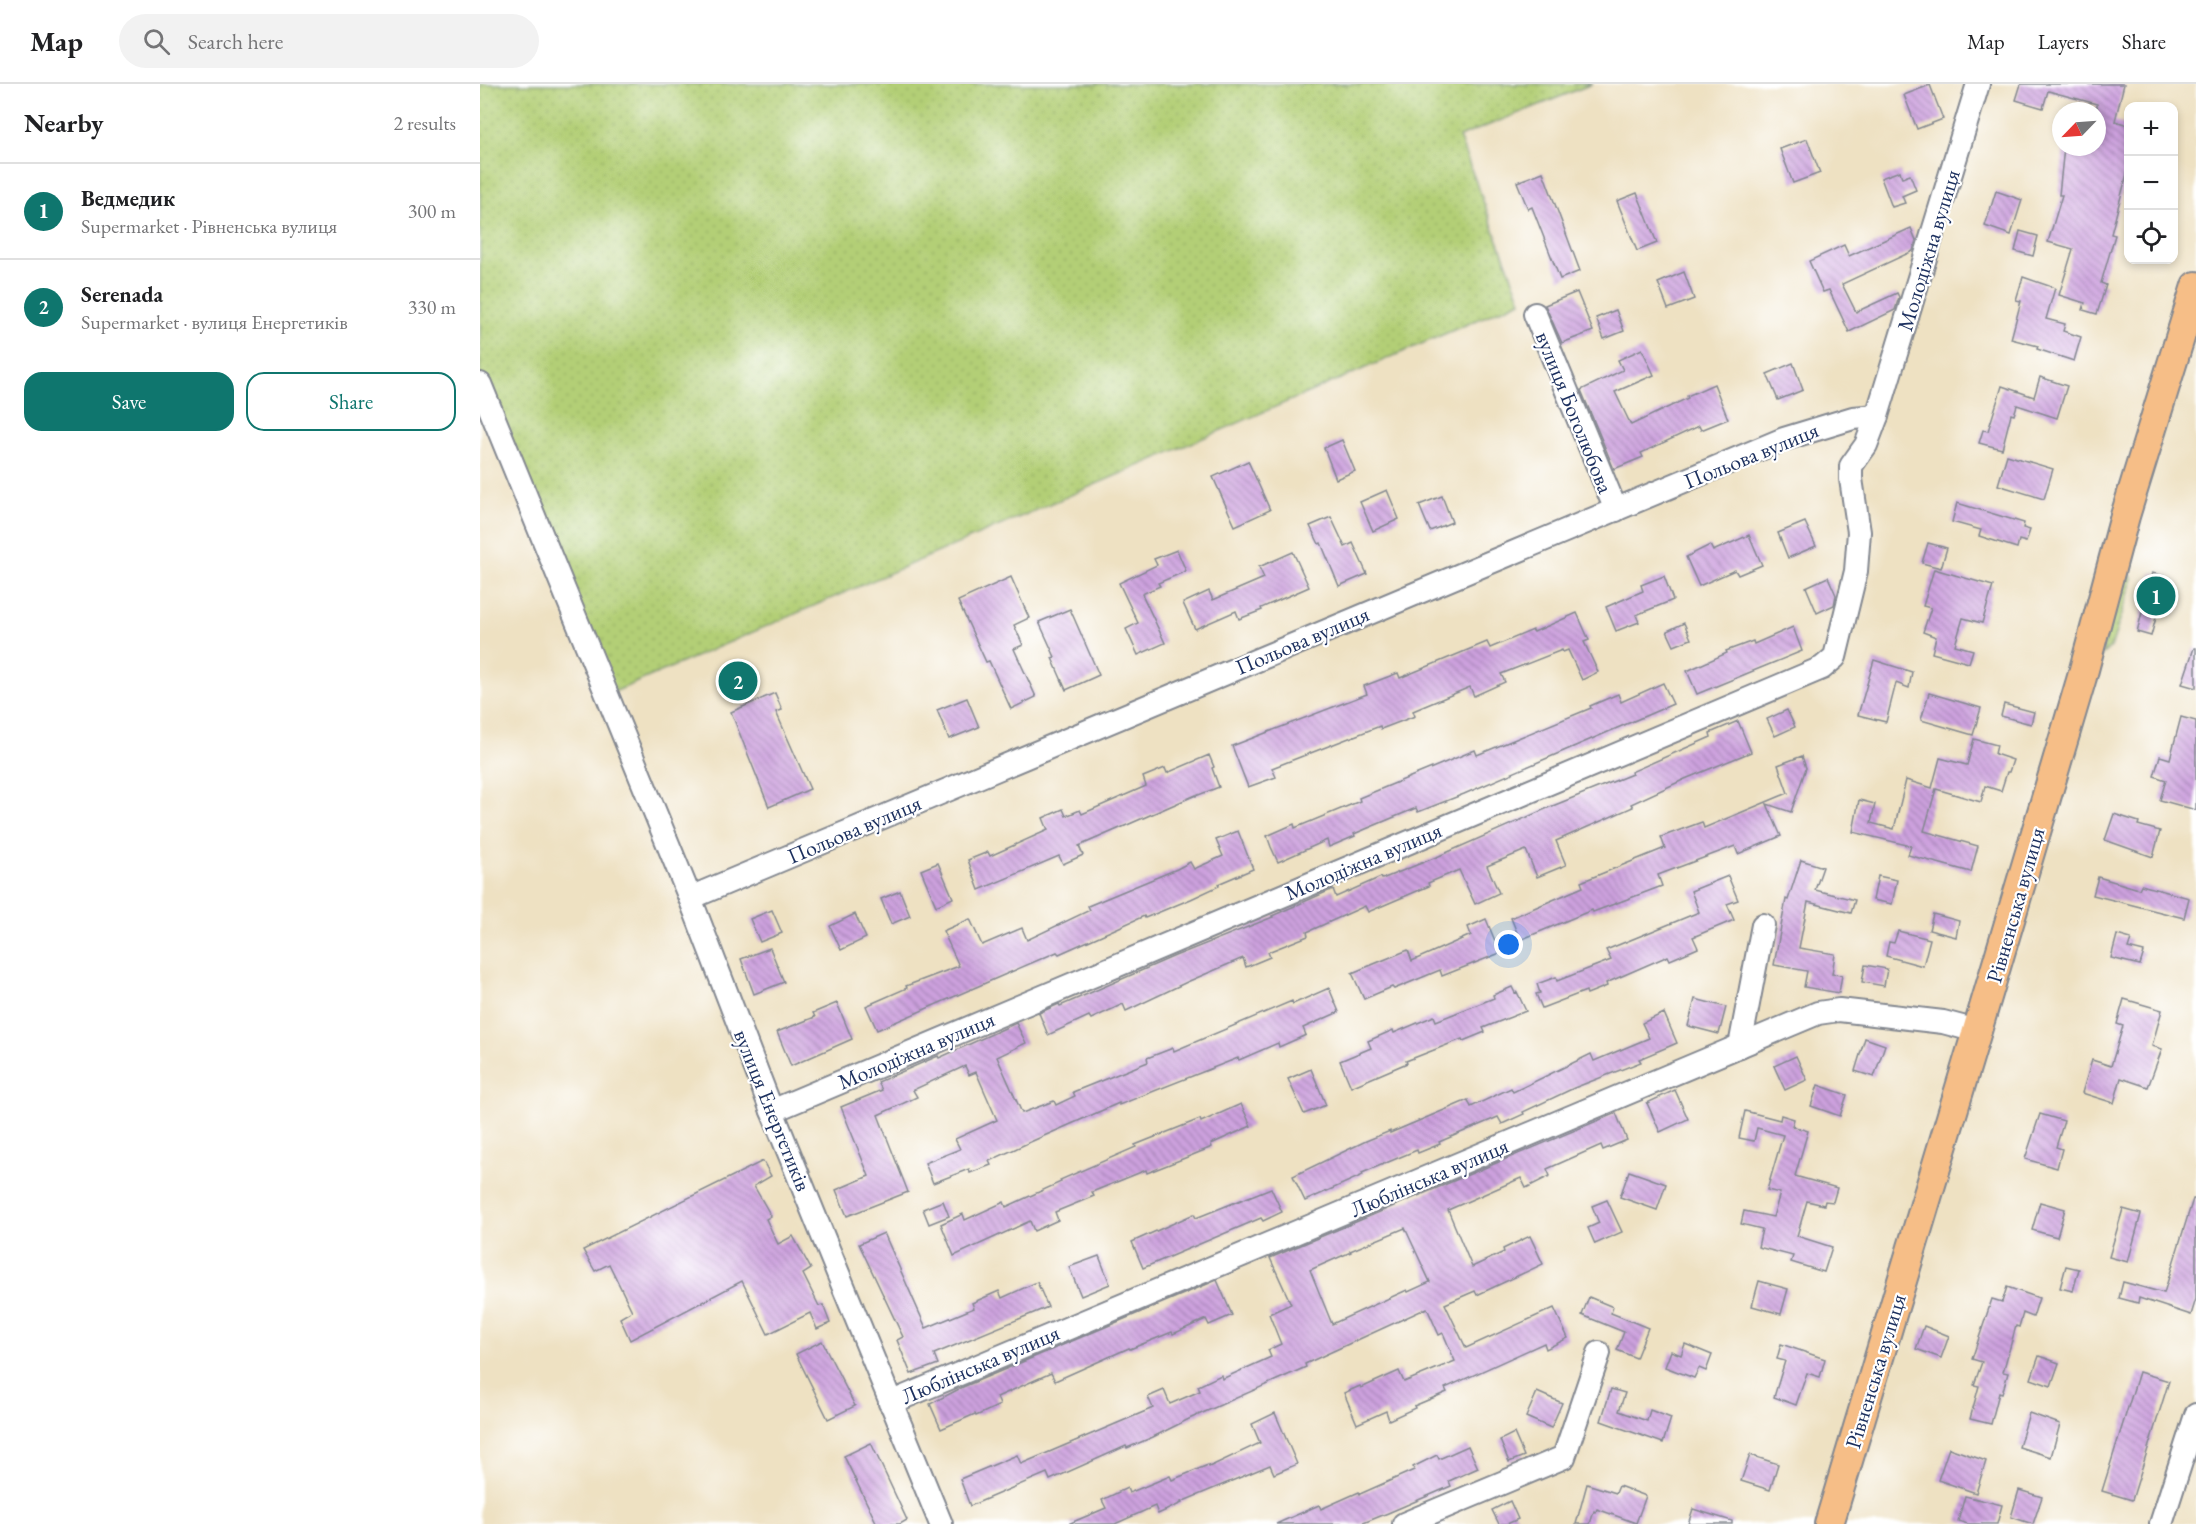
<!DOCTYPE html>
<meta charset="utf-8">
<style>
:root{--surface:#fff;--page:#f2f2f2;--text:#202124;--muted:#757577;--line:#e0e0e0;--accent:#0f766e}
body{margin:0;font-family:"EB Garamond",serif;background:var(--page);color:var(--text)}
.controls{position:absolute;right:18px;top:18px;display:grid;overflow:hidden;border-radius:12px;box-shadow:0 3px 9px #0003}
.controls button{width:54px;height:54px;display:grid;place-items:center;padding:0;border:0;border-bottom:2px solid var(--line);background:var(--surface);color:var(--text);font:30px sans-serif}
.compass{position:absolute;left:1572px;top:18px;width:54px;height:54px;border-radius:50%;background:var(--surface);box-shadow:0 3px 9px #0003;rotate:245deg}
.you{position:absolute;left:1029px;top:861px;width:21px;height:21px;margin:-15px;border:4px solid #fff;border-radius:50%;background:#1a73e8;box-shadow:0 0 0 9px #1a73e833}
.badge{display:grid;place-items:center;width:39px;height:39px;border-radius:50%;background:var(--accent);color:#fff;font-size:20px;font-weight:700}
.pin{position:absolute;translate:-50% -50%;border:3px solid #fff;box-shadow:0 2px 6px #0006}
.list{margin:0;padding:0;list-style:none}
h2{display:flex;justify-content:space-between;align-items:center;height:78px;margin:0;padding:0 24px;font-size:26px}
h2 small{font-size:20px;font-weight:400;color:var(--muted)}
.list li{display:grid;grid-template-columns:39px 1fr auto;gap:18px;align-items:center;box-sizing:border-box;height:96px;padding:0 24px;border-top:2px solid var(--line)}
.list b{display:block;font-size:22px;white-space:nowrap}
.list p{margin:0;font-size:20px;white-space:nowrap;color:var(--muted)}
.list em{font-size:20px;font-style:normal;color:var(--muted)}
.actions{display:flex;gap:12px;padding:18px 24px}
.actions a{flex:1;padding:14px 0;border:2px solid var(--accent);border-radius:18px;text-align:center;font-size:21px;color:var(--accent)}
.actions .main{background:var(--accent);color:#fff}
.icon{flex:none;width:33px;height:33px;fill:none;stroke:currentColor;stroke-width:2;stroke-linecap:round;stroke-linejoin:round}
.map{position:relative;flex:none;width:1716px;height:1440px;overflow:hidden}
header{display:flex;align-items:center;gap:36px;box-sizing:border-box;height:84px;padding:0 30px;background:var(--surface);border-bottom:2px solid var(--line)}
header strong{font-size:28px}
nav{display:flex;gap:33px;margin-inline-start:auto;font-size:21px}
.search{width:420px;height:54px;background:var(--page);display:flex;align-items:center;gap:15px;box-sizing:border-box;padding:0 21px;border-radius:33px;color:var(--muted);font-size:22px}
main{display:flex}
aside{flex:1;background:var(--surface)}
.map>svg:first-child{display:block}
.grass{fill:url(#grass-dots);stroke:#677f6a;stroke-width:1.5}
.building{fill:url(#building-back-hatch);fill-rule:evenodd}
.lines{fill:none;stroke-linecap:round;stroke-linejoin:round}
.minor-casing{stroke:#848890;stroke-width:26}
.major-casing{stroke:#848890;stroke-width:32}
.minor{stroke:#fff;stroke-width:22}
.major{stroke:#f6be87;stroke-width:28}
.labels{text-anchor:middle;stroke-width:4.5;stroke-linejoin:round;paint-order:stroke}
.street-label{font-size:22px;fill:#1b2f5e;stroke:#fff}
</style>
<header>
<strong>Map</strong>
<div class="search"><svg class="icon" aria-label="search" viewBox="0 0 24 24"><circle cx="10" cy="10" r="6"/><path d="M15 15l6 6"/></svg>Search here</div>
<nav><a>Map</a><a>Layers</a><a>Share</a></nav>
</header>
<main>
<aside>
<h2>Nearby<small>2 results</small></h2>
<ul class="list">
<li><span class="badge">1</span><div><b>Ведмедик</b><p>Supermarket · Рівненська вулиця</p></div><em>300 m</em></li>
<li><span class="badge">2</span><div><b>Serenada</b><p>Supermarket · вулиця Енергетиків</p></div><em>330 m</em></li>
</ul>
<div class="actions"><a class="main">Save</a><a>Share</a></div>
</aside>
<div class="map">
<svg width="1716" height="1440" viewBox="0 0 1716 1440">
<defs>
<pattern id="grass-dots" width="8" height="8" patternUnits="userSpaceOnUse" patternTransform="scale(1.5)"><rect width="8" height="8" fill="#b3cf76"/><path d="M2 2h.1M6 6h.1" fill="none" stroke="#99b268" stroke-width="1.8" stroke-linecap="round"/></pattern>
<pattern id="building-back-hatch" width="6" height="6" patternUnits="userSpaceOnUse" patternTransform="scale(1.5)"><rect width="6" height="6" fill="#cda1de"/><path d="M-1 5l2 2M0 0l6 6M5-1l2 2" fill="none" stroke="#a684b7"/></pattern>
</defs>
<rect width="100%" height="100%" fill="#fff"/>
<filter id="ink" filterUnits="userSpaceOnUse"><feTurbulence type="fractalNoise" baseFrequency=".0167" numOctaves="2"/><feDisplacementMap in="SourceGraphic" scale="12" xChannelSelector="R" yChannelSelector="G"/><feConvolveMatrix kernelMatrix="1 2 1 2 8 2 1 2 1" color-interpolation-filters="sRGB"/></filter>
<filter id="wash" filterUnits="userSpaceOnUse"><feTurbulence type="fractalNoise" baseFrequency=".008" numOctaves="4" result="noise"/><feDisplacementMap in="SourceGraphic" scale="24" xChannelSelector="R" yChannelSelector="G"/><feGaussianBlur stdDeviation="1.35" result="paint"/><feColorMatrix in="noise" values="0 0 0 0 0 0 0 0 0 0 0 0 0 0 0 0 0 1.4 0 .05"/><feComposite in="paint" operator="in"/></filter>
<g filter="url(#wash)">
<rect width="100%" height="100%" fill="#eee1c2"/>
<g class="grass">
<polygon points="0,0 1112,0 979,53 1041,217 127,611 0,300"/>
<polygon points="1646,490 1649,490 1652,493 1651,502 1631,563 1621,571 1641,496"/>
</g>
<g id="blocks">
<g class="building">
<polygon points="1541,0 1644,0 1635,37 1648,41 1648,86 1631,150 1635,151 1621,199 1626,201 1617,230 1603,226 1605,219 1579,211 1593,165 1568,158 1582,111 1579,111 1584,63 1617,63 1617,20 1568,7 1563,24 1536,16"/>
<polygon points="1450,1 1463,35 1437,45 1424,11"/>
<polygon points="1327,55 1340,89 1313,99 1300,65"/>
<polygon points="1420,87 1422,94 1430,91 1436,106 1422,112 1425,119 1412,123 1401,94"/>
<polygon points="1063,88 1100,187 1080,195 1052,123 1048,125 1037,98"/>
<polygon points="1516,107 1542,116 1531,151 1505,142"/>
<polygon points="1157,109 1177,159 1157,167 1137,117"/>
<polygon points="1431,144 1436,156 1433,167 1362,200 1376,228 1417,209 1419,213 1415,226 1369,248 1349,206 1343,208 1329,177 1364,161 1369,172"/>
<polygon points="1540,147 1558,152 1553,172 1535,167"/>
<polygon points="1204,188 1214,215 1188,225 1178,199"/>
<polygon points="1543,193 1575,204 1566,235 1585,240 1583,247 1601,253 1594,277 1557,265 1558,262 1531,255 1541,217 1536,216"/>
<polygon points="1097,208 1113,247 1082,259 1065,221"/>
<polygon points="1136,226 1144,247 1124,255 1116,234"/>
<polygon points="1162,265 1174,291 1135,308 1151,341 1208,314 1207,312 1234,300 1248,335 1221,346 1219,342 1161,369 1163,373 1134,385 1101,306 1143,286 1138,276"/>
<polygon points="1313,279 1323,306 1298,316 1287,290"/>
<polygon points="1560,293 1587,302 1577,334 1537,321 1534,331 1531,330 1522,365 1499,359 1503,346 1508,347 1522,302 1554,313"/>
<polygon points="862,356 875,387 856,395 844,364"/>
<polygon points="1527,371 1573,385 1564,415 1518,401"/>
<polygon points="768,377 790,426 755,442 733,393"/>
<polygon points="907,406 919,435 893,447 880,418"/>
<polygon points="962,412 972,438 950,447 939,421"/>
<polygon points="1477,419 1544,439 1543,444 1550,446 1546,458 1539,456 1537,464 1499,452 1501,446 1472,438"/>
<polygon points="851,433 865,463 873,459 887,490 859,502 841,459 839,460 830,442"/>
<polygon points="1325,438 1336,462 1308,474 1298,449"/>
<polygon points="1269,451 1282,481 1258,491 1255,486 1219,502 1206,473 1230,461 1233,467"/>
<polygon points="1448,459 1467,464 1461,484 1442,479"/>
<polygon points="697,466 706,487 678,499 680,502 662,510 685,559 658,571 646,545 658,539 639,499 677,481 674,475"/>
<polygon points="813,468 829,503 781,524 782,526 759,535 756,527 715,545 703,519 729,507 733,516 784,494 779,483"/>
<polygon points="1454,485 1513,502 1502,539 1483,534 1475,561 1493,566 1489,579 1452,569 1456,553 1443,548 1451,524 1443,522"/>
<polygon points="1672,489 1687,493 1671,552 1657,548"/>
<polygon points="1184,492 1193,516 1156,531 1159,538 1136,547 1126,523 1163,507 1161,501"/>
<polygon points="531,493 549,534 534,541 543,561 534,565 556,613 531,625 509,577 506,578 478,517"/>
<polygon points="1348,493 1356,511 1354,521 1337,529 1326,503"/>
<polygon points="590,525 619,591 586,606 572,574 575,573 559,538"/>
<polygon points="1097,529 1109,556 1104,558 1118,588 1102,596 1088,566 1083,568 1082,566 1021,590 1025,598 994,612 990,603 933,627 935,632 901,645 900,642 792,684 796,693 768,703 752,662 887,610 884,602 918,589 920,594 1007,558 1010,564 1053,546 1054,548"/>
<polygon points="1204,539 1211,555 1194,562 1187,547"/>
<polygon points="1313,543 1322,567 1217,610 1207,587 1247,569 1246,567 1273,557 1274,560"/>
<polygon points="1714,564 1716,564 1716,604 1702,600"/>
<polygon points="1394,576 1432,588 1429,604 1416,599 1406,638 1378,631"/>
<polygon points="1183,599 1193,620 984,710 938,728 936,724 874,750 875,752 849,763 847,756 798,778 791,763 787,752 814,740 815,744 880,717 879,714 952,684 995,666 997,671 1111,624 1110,622 1138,610 1141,618"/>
<polygon points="295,609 302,626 296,628 330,705 289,723 251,628"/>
<polygon points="1449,609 1501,624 1493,651 1441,636"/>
<polygon points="487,614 499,643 469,655 457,626"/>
<polygon points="1524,620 1554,628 1551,640 1521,632"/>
<polygon points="1307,626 1315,643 1295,652 1287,635"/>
<polygon points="1701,633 1716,637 1716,726 1680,716 1686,696 1674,692 1680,672 1690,675"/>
<polygon points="1258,637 1271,668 1205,695 1151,720 1153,723 1076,757 1086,781 1057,793 1046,766 1007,782 1019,809 995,820 979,786 948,799 949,802 888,828 885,822 827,848 828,852 788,868 790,873 766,883 763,874 707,898 646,927 643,920 611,935 609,932 568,951 559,929 579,920 580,922 695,872 793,833 792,832 853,805 856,813 901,793 902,795 959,772 1070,723 1152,690 1151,688 1231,653 1230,649"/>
<polygon points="1494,655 1517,661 1515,670 1533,676 1529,688 1527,688 1521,707 1505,702 1501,718 1456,705 1444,747 1498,762 1491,788 1428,771 1431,762 1373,748 1379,716 1395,720 1391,739 1414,745 1426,696 1452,704 1460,674 1487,681"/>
<polygon points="729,671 734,683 732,684 739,703 716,712 716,711 599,762 603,771 583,780 579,772 499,806 488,776 508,768 510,772 568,746 563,734 583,725 586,732 600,726 602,730 666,702 663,693 685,684 687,689"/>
<polygon points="1322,672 1326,684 1311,728 1287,720 1301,752 1258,770 1255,762 1178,791 1182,802 1113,828 1112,826 1040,856 1031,834 1103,803 1101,798 1185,764 1181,753 1222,738 1224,744 1308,709 1298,681"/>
<polygon points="1634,730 1659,738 1658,741 1680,747 1673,773 1625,756"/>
<polygon points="758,747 773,785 738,800 739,802 711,815 665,834 664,832 579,870 577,868 397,946 386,922 427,904 426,902 479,882 463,847 490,835 502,861 542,844 547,856 610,826 608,822 697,785 710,778 714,785 743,772 736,756"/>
<polygon points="1321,776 1343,783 1335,806 1375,816 1371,829 1328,818 1319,864 1355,870 1352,890 1362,891 1359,909 1324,903 1327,887 1294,881 1306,815 1308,816"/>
<polygon points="458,779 473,814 456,822 441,786"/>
<polygon points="1248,792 1258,816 1247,820 1254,836 1213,853 1218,864 1190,876 1188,872 1126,899 1127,902 1107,910 1106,907 1062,924 1056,910 1060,909 1057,900 1076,893 1077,897 1131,876 1126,866 1219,828 1211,807"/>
<polygon points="1398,792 1417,796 1412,820 1393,816"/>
<polygon points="1618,793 1659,805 1661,801 1709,814 1704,834 1613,811"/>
<polygon points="420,807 430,832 411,840 401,815"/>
<polygon points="292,826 302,849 280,858 270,835"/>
<polygon points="375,830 386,854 361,866 350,842"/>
<polygon points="1453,830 1479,837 1476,853 1449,846"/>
<polygon points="1006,835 1020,869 962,892 960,886 914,905 912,903 884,915 872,889 928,866 932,877 991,851 988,843"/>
<polygon points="1418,847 1450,855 1443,882 1406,872 1409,858 1414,859"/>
<polygon points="1637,851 1651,855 1648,864 1664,868 1660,881 1631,874"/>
<polygon points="290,864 304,898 274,910 261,875"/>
<polygon points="1385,881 1407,885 1404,902 1382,898"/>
<polygon points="1032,903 1035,909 1037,908 1046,927 1003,944 1005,948 983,957 982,955 926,977 927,979 871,1003 860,977 891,964 888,957 913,946 914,949 954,932 956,937 1014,914 1013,911"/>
<polygon points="849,904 859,928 823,944 826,951 799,963 798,959 759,976 758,974 639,1021 639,1019 548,1059 509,1077 511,1081 490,1089 489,1085 453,1099 445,1079 480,1065 475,1055 517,1036 496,988 489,991 485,982 433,1006 437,1013 398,1031 428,1108 367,1132 356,1106 389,1092 361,1023 402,1006 398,998 458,972 459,974 536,939 546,959 517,973 542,1029 574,1017 576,1021 595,1012 593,1008 668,978 667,974 693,964 694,967 812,917 813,920"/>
<polygon points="1215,915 1246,923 1239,950 1208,942"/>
<polygon points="1644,915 1682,926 1672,962 1682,965 1668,1003 1641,994 1634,1019 1602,1009 1612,976 1631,982 1643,942 1637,940"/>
<polygon points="357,919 372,955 311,982 297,948 335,933 333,929"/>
<polygon points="1184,929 1197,959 1159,975 1161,978 1094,1004 1043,1028 1044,1030 1022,1040 1018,1033 959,1058 960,1060 938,1069 937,1066 882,1089 883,1091 825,1117 813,1092 886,1057 910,1047 910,1049 988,1016 991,1023 1031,1004 1033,1008 1111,970 1114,977 1169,954 1162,939"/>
<polygon points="1385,954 1405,961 1394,993 1375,987"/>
<polygon points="1316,972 1327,996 1305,1006 1294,982"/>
<polygon points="831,985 846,1021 824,1030 808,995"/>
<polygon points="1338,1001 1367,1011 1360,1032 1331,1022"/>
<polygon points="1195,1006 1208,1035 1180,1048 1167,1019"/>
<polygon points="761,1020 771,1042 731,1060 732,1063 710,1072 667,1089 666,1086 612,1108 614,1112 575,1128 578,1136 554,1147 550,1137 474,1172 461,1140 483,1130 485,1136 524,1118 526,1123 581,1098 580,1096 656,1063 655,1061 720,1035 721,1038"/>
<polygon points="1265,1027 1300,1036 1301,1031 1314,1035 1312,1042 1328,1047 1315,1092 1357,1104 1353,1118 1345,1117 1344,1121 1327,1117 1317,1152 1352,1163 1344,1188 1311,1178 1313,1172 1278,1163 1282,1145 1261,1140 1264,1127 1293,1133 1300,1109 1287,1106 1303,1051 1277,1044 1274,1057 1259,1054"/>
<path d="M1136 1029 1147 1056 1123 1066 1121 1061 1067 1085 1070 1092 1046 1104 1041 1094 968 1126 992 1183 1024 1168 1023 1165 1050 1152 1063 1180 997 1211 995 1207 965 1220 986 1264 1074 1224 1088 1254 1066 1265 1064 1259 965 1304 967 1308 934 1322 935 1324 909 1336 906 1327 877 1340 864 1309 880 1302 881 1304 919 1287 924 1298 975 1277 963 1249 959 1251 947 1224 825 1280 826 1283 709 1335 673 1353 647 1364 646 1362 570 1396 567 1389 490 1422 480 1395 537 1371 541 1380 673 1324 668 1313 684 1306 690 1320 720 1307 718 1302 741 1291 742 1295 791 1273 788 1266 801 1260 789 1230 811 1220 790 1174ZM925 1144 950 1198 928 1208 927 1206 852 1240 830 1186 871 1168 870 1167Z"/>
<polygon points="1560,1030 1584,1037 1576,1063 1582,1065 1577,1084 1545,1075"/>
<polygon points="283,1077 291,1092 274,1102 291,1132 286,1135 298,1160 313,1152 331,1185 323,1190 339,1222 343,1221 350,1239 337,1245 330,1229 288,1250 262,1197 150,1256 140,1234 152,1227 129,1180 115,1187 103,1166"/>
<polygon points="1149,1087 1186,1100 1177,1126 1140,1113"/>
<polygon points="791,1104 802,1128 783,1137 781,1134 663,1184 652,1158 714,1130 716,1134"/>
<polygon points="1713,1115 1716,1115 1716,1215 1711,1231 1659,1214 1658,1219 1639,1214 1643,1198 1684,1209"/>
<polygon points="1127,1116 1142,1148 1115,1160 1108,1144 1119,1139 1112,1122"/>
<polygon points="463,1117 469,1132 449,1140 443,1125"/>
<polygon points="1560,1118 1585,1125 1577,1153 1552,1146"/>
<polygon points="1643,1125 1661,1130 1648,1178 1629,1173"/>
<polygon points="404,1149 446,1244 494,1224 492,1219 519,1207 522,1214 557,1198 568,1223 454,1270 458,1280 431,1290 417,1256 423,1253 379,1160"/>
<polygon points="619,1172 630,1200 601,1212 589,1183"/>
<polygon points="1586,1182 1599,1185 1593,1207 1580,1204"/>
<polygon points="737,1196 752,1231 729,1241 726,1235 693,1250 692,1248 650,1265 649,1264 575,1297 571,1289 517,1313 520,1321 496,1332 495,1330 461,1345 450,1320 483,1303"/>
<polygon points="1279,1197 1308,1205 1301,1230 1272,1222"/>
<polygon points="1527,1203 1559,1214 1553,1233 1543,1229 1539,1243 1536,1242 1523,1288 1528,1289 1522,1310 1519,1309 1511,1340 1490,1335 1499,1302 1494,1301 1502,1278 1492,1275 1512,1215 1522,1218"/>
<polygon points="1109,1213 1133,1223 1131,1229 1168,1244 1156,1274 1137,1266 1144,1248 1102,1231"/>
<polygon points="1444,1242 1469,1252 1461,1274 1436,1265"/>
<polygon points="342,1257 375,1322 348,1335 316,1270"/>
<polygon points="1205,1260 1232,1271 1226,1287 1219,1284 1214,1294 1185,1283 1191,1267 1201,1271"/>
<polygon points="1301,1260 1345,1275 1340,1293 1327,1289 1316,1321 1294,1313 1305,1277 1297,1275"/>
<polygon points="1559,1272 1579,1279 1571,1302 1551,1295"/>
<polygon points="1659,1288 1689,1297 1652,1416 1622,1407"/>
<polygon points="1131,1305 1145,1309 1139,1327 1167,1337 1170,1326 1191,1334 1183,1359 1121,1337"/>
<polygon points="1057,1308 1082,1319 1071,1344 1046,1333"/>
<polygon points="795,1329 817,1380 794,1390 790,1381 701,1418 702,1419 678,1430 675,1422 635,1440 588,1440 626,1424 622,1416 647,1404 649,1409 690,1392 692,1396 728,1381 729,1383 780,1359 772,1340"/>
<polygon points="1549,1329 1580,1340 1571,1373 1539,1363"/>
<polygon points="1034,1349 1044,1372 1029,1378 1020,1356"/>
<polygon points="391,1359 427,1436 420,1440 397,1440 364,1372"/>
<polygon points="988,1362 998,1384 969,1397 971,1402 908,1429 881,1440 796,1440 839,1421 841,1425 879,1408 880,1410 934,1386 933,1383 957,1371 959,1375"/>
<polygon points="1469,1364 1506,1377 1496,1409 1458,1396"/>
<polygon points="1270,1371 1298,1380 1290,1406 1261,1397"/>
<polygon points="1107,1400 1136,1409 1139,1402 1166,1412 1156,1439 1117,1425 1116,1428 1114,1427 1110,1440 1096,1440"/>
<polygon points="1539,1406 1562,1413 1553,1440 1531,1433"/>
<polygon points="1485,1412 1522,1421 1517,1440 1488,1440 1478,1437"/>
<polygon points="1030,1417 1038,1435 1027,1440 1019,1440 1012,1426"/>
<polygon points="1213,1425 1252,1437 1252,1440 1208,1440"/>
</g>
</g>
</g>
<g filter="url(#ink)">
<use href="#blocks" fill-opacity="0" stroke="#848890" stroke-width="1.5"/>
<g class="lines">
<g class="minor-casing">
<g id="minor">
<polyline points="1055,230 1136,426"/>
<polyline points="0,300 210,814 292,1027 364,1204 461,1440"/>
<polyline points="210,814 1304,355 1373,334 1397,332"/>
<polyline points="1260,962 1283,841"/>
<polyline points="292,1027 1342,584 1355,573 1376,487 1379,448 1371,395 1371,382 1386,361 1397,332 1498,0"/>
<polyline points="410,1319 1338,929 1359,926 1463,938 1497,947"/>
<polyline points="924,1440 1084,1373 1119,1269"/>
<polyline points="1681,1440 1716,1331"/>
</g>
</g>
<g class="major-casing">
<polyline id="major" points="1349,1440 1497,947 1602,593 1645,432 1716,202"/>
</g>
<use href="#minor" class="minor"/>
<use href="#major" class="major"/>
</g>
</g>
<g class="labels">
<g class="street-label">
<text transform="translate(1448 166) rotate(-73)" y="8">Молодіжна вулиця</text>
<text transform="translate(1095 328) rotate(68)" y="8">вулиця Боголюбова</text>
<text transform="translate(1271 371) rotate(-22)" y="8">Польова вулиця</text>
<text transform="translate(822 556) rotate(-23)" y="8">Польова вулиця</text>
<text transform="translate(374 745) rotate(-23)" y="8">Польова вулиця</text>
<text transform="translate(883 777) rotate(-23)" y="8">Молодіжна вулиця</text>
<text transform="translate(1535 821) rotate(-74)" y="8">Рівненська вулиця</text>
<text transform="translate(436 966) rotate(-23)" y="8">Молодіжна вулиця</text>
<text transform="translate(293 1026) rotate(68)" y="8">вулиця Енергетиків</text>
<text transform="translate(949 1093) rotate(-23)" y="8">Люблінська вулиця</text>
<text transform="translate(500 1280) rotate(-23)" y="8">Люблінська вулиця</text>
<text transform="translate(1395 1287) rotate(-73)" y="8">Рівненська вулиця</text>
</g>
</g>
</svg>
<div class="controls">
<button>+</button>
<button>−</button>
<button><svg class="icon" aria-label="locate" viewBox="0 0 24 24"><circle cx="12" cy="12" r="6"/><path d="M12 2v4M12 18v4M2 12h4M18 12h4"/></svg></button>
</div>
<svg class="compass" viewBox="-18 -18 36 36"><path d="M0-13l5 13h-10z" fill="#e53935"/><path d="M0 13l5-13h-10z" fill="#757577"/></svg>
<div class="you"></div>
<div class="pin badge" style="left:1676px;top:512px">1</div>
<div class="pin badge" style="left:258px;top:597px">2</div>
</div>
</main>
